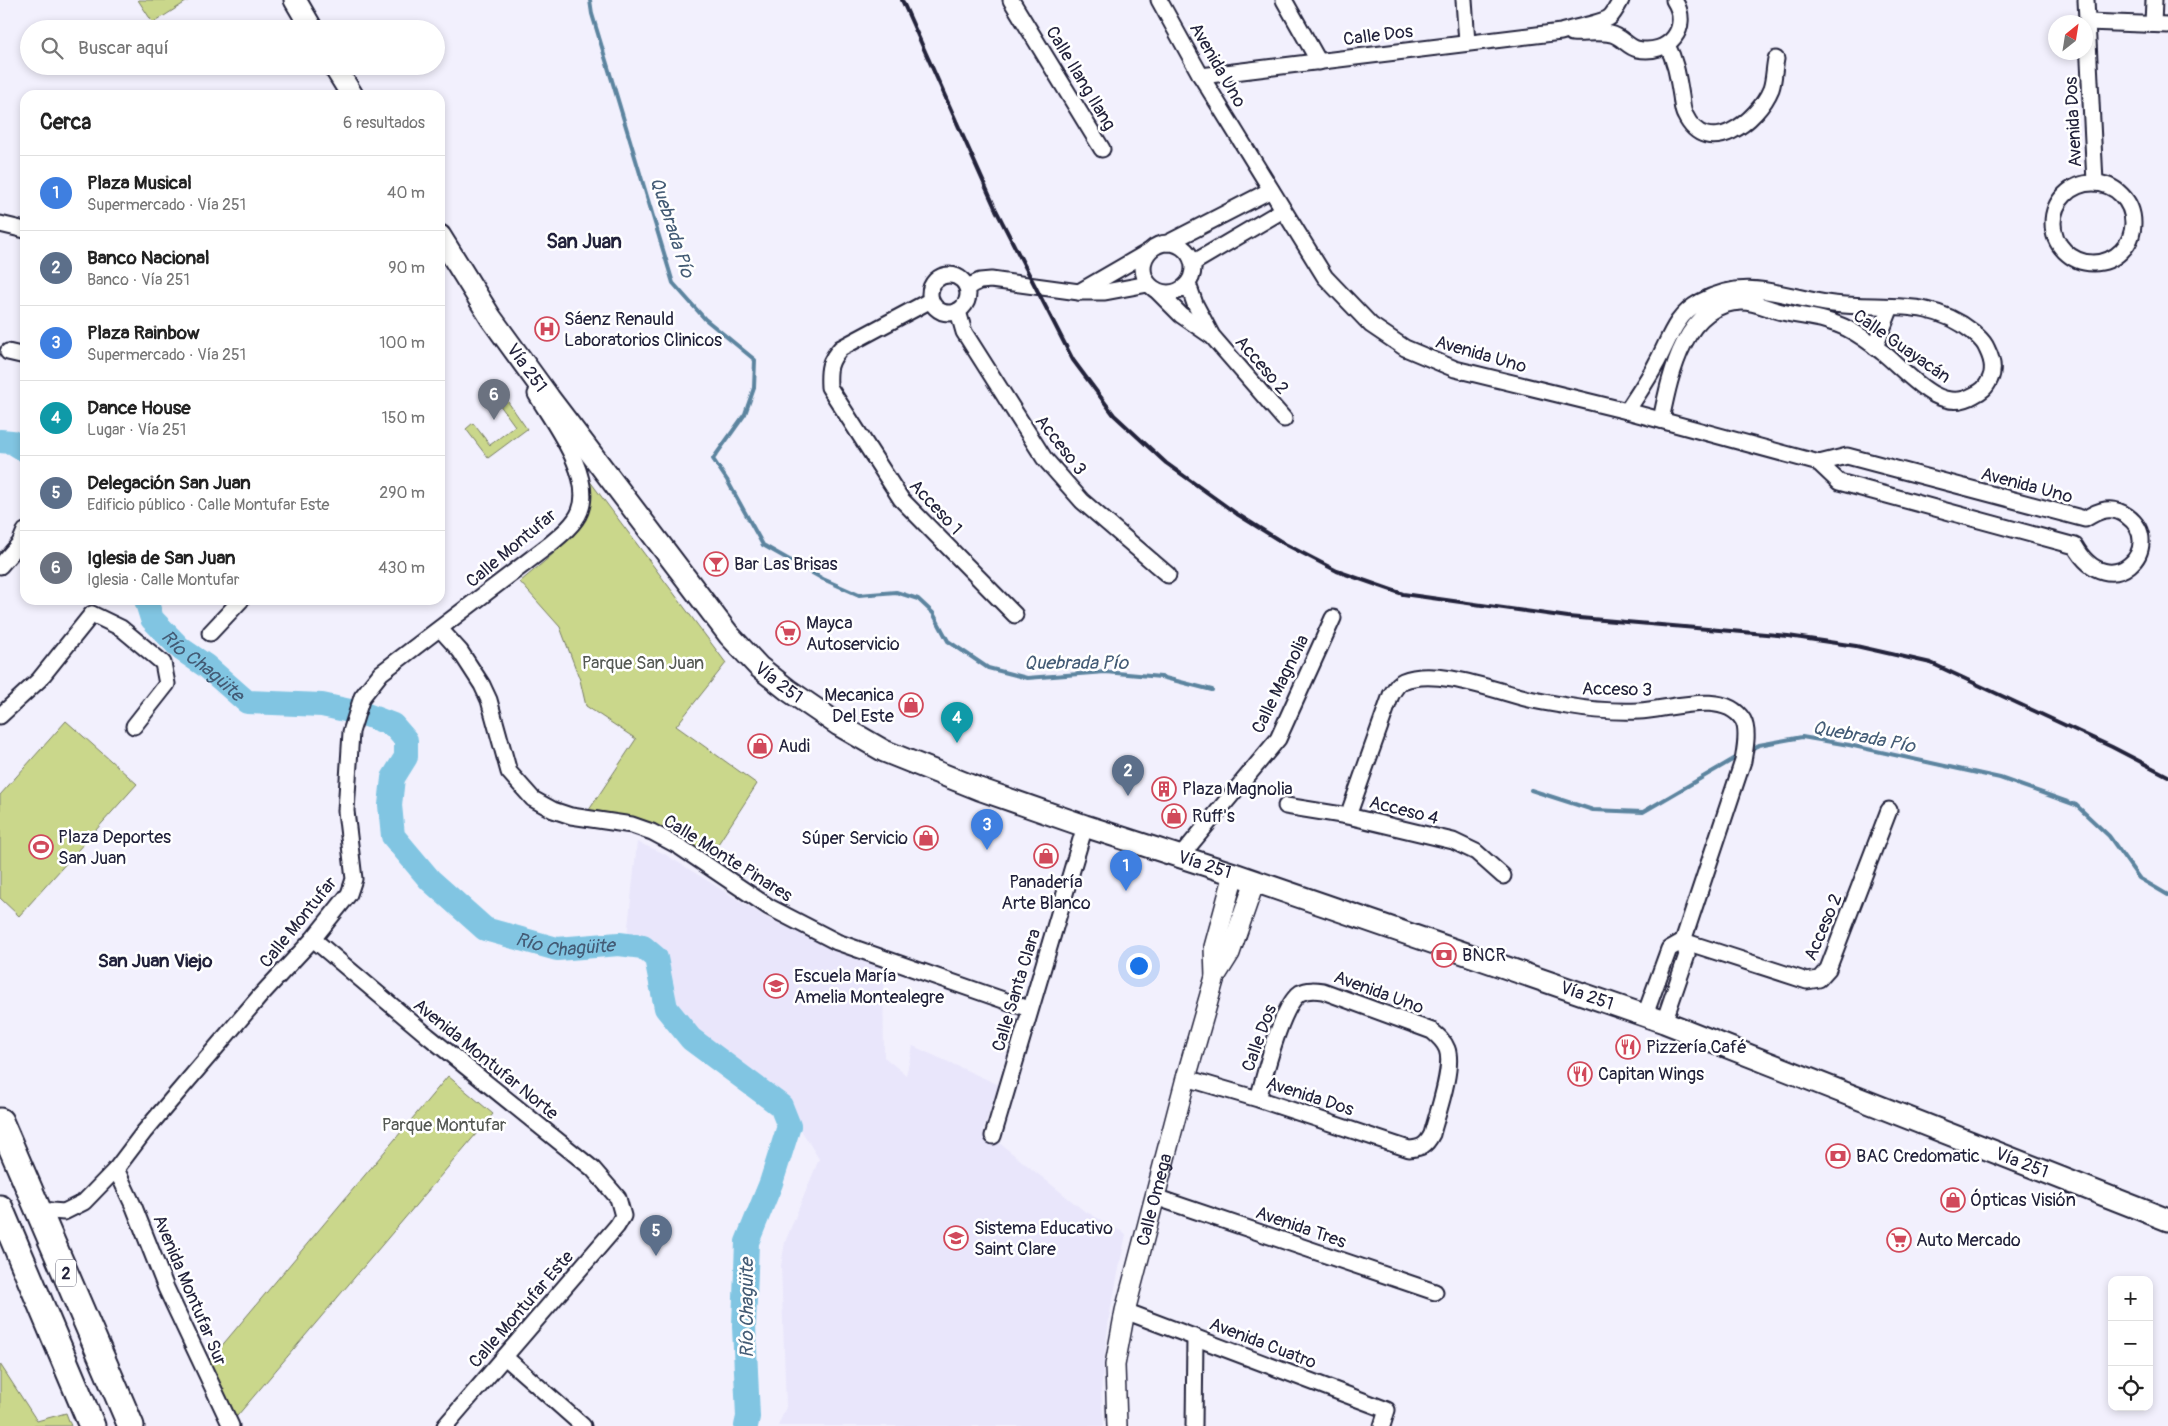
<!DOCTYPE html>
<html lang="es">
<meta charset="utf-8">
<style>
:root{--surface:#fff;--page:#f6f6f6;--text:#222;--muted:#767676;--line:#e0e0e0;--accent:#b45309}
body{margin:0;font-family:Pangolin,sans-serif;background:var(--page);color:var(--text)}
.controls{position:absolute;right:15px;bottom:15px;display:grid;overflow:hidden;border-radius:10px;box-shadow:0 2px 8px #0003}
.controls button{width:45px;height:45px;display:grid;place-items:center;padding:0;border:0;border-bottom:1px solid var(--line);background:var(--surface);color:var(--text);font:25px sans-serif}
.compass{position:absolute;left:2048px;top:15px;width:45px;height:45px;border-radius:50%;background:var(--surface);box-shadow:0 2px 8px #0003;rotate:30deg}
.you{position:absolute;left:1138px;top:965px;width:18px;height:18px;margin:-12px;border:4px solid #fff;border-radius:50%;background:#1a73e8;box-shadow:0 0 0 8px #1a73e833}
.badge{display:grid;place-items:center;width:32px;height:32px;border-radius:50%;background:var(--accent);color:#fff;font-size:16px;font-weight:700}
.pin{position:absolute;translate:-50% -41px;filter:drop-shadow(0 1px 2px #0008)}
.pin::after{content:'';position:absolute;top:26px;width:18px;height:15px;background:inherit;clip-path:polygon(0 0,100% 0,50% 100%)}
.list{margin:0;padding:0;list-style:none}
h2{display:flex;justify-content:space-between;align-items:center;height:65px;margin:0;padding:0 20px;font-size:21px}
h2 small{font-size:16px;font-weight:400;color:var(--muted)}
.list li{display:grid;grid-template-columns:32px 1fr auto;gap:15px;align-items:center;box-sizing:border-box;height:75px;padding:0 20px;border-top:1px solid var(--line)}
.list b{display:block;font-size:19px;white-space:nowrap}
.list p{margin:0;font-size:16px;white-space:nowrap;color:var(--muted)}
.list em{font-size:16px;font-style:normal;color:var(--muted)}
.icon{flex:none;width:28px;height:28px;fill:none;stroke:currentColor;stroke-width:2;stroke-linecap:round;stroke-linejoin:round}
.map{position:relative;flex:none;width:2168px;height:1426px;overflow:hidden}
.search{position:absolute;background:var(--surface);box-shadow:0 2px 8px #0003;left:20px;top:20px;width:425px;height:55px;display:flex;align-items:center;gap:12px;box-sizing:border-box;padding:0 18px;border-radius:28px;color:var(--muted);font-size:19px}
.panel{position:absolute;background:var(--surface);box-shadow:0 2px 8px #0003;left:20px;top:90px;width:425px;height:515px;border-radius:15px}
.map>svg:first-child{display:block}
.built{fill:#e9e6fb}
.green{fill:#cad78b;stroke:#767c63}
.lines{fill:none;stroke-linecap:round;stroke-linejoin:round}
.stream{stroke:#5b849f;stroke-width:4}
.river{stroke:#81c5e2;stroke-width:24}
.minor-casing{stroke:#22223b;stroke-width:19}
.tertiary-casing{stroke:#22223b;stroke-width:22}
.secondary-casing{stroke:#22223b;stroke-width:25}
.trunk-casing{stroke:#22223b;stroke-width:29}
.minor{stroke:#fff;stroke-width:15}
.tertiary{stroke:#fff;stroke-width:19}
.secondary{stroke:#fff;stroke-width:21}
.trunk{stroke:#fff;stroke-width:25}
.rail{stroke:#22223b;stroke-width:4}
.labels{text-anchor:middle;stroke-width:5;stroke-linejoin:round;paint-order:stroke}
.shield{fill:#fff;stroke:#646476;stroke-width:1}
.shield-label{font-size:16px;font-weight:bold;fill:#22223b}
.street-label{font-size:18px;fill:#22223b;stroke:#fff}
.poi-label{font-size:18px;fill:#22223b;stroke:#fff;text-anchor:start}
.park-label{font-size:18px;fill:#545853;stroke:#fff}
.water-label{font-size:19px;font-style:italic;fill:#435b75;stroke:#fff}
.neighbourhood-label{font-size:19px;font-weight:bold;fill:#22223b;stroke:#fff}
.quarter-label{font-size:20px;font-weight:bold;fill:#22223b;stroke:#fff}
</style>
<div class="map">
<svg width="2168" height="1426" viewBox="0 0 2168 1426">
<rect width="100%" height="100%" fill="#f2f0fd"/>
<filter id="ink" filterUnits="userSpaceOnUse"><feTurbulence type="fractalNoise" baseFrequency=".02" numOctaves="2"/><feDisplacementMap in="SourceGraphic" scale="10" xChannelSelector="R" yChannelSelector="G"/><feConvolveMatrix kernelMatrix="1 2 1 2 8 2 1 2 1" color-interpolation-filters="sRGB"/></filter>
<g filter="url(#ink)">
<polygon class="built" points="637,842 663,853 769,919 883,968 884,1057 906,1075 913,1046 999,1085 983,1130 1083,1210 1126,1234 1109,1318 1101,1391 1104,1426 778,1426 786,1407 781,1266 785,1242 819,1159 777,1091 706,1039 674,1005 660,954 645,942 627,937"/>
<g class="green">
<polygon points="138,0 189,0 153,23"/>
<polygon points="496,385 527,429 488,458 466,429 473,423 490,445 515,426 489,390"/>
<path d="M589 480 726 663 676 726 757 784 707 861C670 835 635 814 589 810L636 739 586 706 580 680 560 627 520 582C539 565 588 530 590 504 591 496 589 488 589 480Z"/>
<polygon points="66,721 137,784 19,916 0,898 0,795"/>
<polygon points="448,1076 493,1114 232,1422 209,1361"/>
<polygon points="0,1364 37,1421 66,1413 71,1426 0,1426"/>
</g>
<g class="lines">
<g class="stream">
<polyline points="590,0 592,14 673,283 705,319 755,360 754,388 745,414 713,459 727,480 763,545 823,579 859,595 896,592 918,599 933,613 948,641 988,668 1027,678 1105,672 1161,677 1212,690"/>
<polyline points="1749,750 1759,745 1802,737 1849,745 2000,778 2076,805 2109,836 2139,878 2168,895"/>
<polyline points="1531,790 1593,810 1643,812 1739,756"/>
</g>
<g class="river">
<polyline points="0,441 12,442 25,450"/>
<path id="s1" d="M146 600 152 619 181 649 206 666 247 702 322 705 364 714 393 725 406 740V757L393 778 390 805 393 836 430 880 485 929 557 949 619 944 643 947 656 958 666 1008 691 1039 781 1106 789 1126 771 1183 747 1242 744 1326 748 1417 746 1426"/>
</g>
<g class="minor-casing">
<g id="minor">
<polyline points="1011,0 1102,149"/>
<path d="M1159 0 1201 76 1325 277 1371 325 1405 348 1455 369 1627 411 1819 463 1839 482 2075 546C2110 607 2168 546 2127 516 2112 505 2099 510 2085 519L1847 456 1819 463"/>
<polyline points="1284,0 1319,62"/>
<polyline points="1464,0 1467,43"/>
<polyline points="2086,0 2095,182"/>
<polyline points="2087,22 2168,25"/>
<polyline points="2153,24 2154,0"/>
<path d="M1572 33C1584 34 1599 31 1611 34 1621 36 1628 47 1637 49 1668 56 1692 28 1674 0"/>
<path d="M1667 45C1676 62 1678 78 1681 96 1682 102 1682 110 1685 115 1707 161 1758 121 1771 89 1774 81 1774 68 1776 59"/>
<path d="M1201 76 1561 32C1572 28 1603 23 1610 17 1615 12 1618 5 1621 0"/>
<circle cx="2093" cy="223" r="40"/>
<polyline points="0,224 25,230"/>
<circle cx="1168" cy="268" r="25"/>
<polyline points="1168,243 1271,190"/>
<polyline points="1193,263 1283,210"/>
<circle cx="949" cy="294" r="19"/>
<polyline points="1188,284 1195,304 1212,336 1284,419"/>
<polyline points="967,287 980,281 991,280 1079,292 1105,292 1148,284"/>
<polyline points="1156,290 1181,315 1210,335"/>
<polyline points="1079,292 1148,252"/>
<path d="M931 300 841 348C829 361 828 369 829 387L901 499 1015 615"/>
<polyline points="958,311 964,332 1044,458 1082,501 1168,575"/>
<polyline points="1875,347 1891,307"/>
<polyline points="8,352 25,356"/>
<path d="M1627 411C1637 395 1648 380 1656 364 1669 341 1674 316 1700 302 1748 275 1784 298 1833 304 1884 310 1930 297 1973 332 1979 338 1984 341 1987 349 1992 359 1995 369 1990 379 1986 388 1982 391 1974 395 1939 416 1907 371 1882 352 1872 344 1860 335 1848 329 1828 318 1804 317 1782 312 1769 309 1755 302 1742 302 1684 303 1670 376 1661 420"/>
<polyline points="0,566 20,543 25,531"/>
<polyline points="441,630 460,651 482,685 489,700 509,772 533,799 553,810 571,816 632,825 652,832 680,847 769,907 837,942 1029,1009"/>
<polyline points="210,633 241,600"/>
<polyline points="0,716 39,680 92,614 121,628 163,663 167,684 134,726"/>
<polyline points="1286,806 1348,816 1453,841 1476,852 1503,876"/>
<path d="M1348 816 1391 695C1394 690 1398 683 1403 681 1436 667 1496 691 1529 699 1542 702 1555 704 1567 706 1590 710 1616 712 1639 711 1668 710 1724 689 1743 720 1749 731 1745 749 1743 761L1683 941"/>
<polyline points="1180,857 1278,739 1333,618"/>
<polyline points="313,939 428,1036 593,1169 618,1198 623,1216 617,1226 445,1426"/>
<polyline points="1683,941 1807,981 1819,979 1828,969 1889,810"/>
<polyline points="1645,1015 1669,949 1683,941"/>
<polyline points="1664,1022 1687,955 1683,941"/>
<path d="M1186 1078 1258 1099 1409 1149C1421 1148 1426 1146 1432 1134 1437 1115 1454 1067 1447 1049 1444 1041 1438 1036 1432 1031L1323 991C1316 990 1308 989 1300 993 1281 1006 1265 1075 1258 1099"/>
<polyline points="993,1136 1085,826"/>
<polyline points="116,1169 134,1207 166,1288 231,1426"/>
<polyline points="1155,1197 1435,1292"/>
<path d="M39 1210 64 1212 84 1202 116 1169 144 1132 260 996 313 939 349 894 354 879 346 811 351 732 362 697 381 673 549 545C560 536 575 524 580 511 594 476 553 423 536 394"/>
<polyline points="1125,1311 1387,1410 1382,1426"/>
<polyline points="505,1357 583,1426"/>
<polyline points="1194,1426 1195,1337"/>
</g>
</g>
<g class="tertiary-casing">
<g id="tertiary">
<polyline points="1215,977 1214,947 1234,874"/>
<path id="s2" d="M1117 1426 1115 1365 1125 1311 1186 1078 1215 977 1230 953 1255 881"/>
</g>
</g>
<g class="secondary-casing">
<g id="secondary">
<polyline points="295,0 312,29"/>
<polyline points="334,66 352,95"/>
<path id="s3" d="M440 236 491 318 549 398 729 635 759 667 788 690 839 725 884 751 979 789 1085 826 1234 874 1664 1022 2168 1220"/>
</g>
</g>
<g class="trunk-casing">
<g id="trunk">
<polyline points="0,1121 131,1426"/>
<polyline points="0,1208 92,1426"/>
</g>
</g>
<use href="#minor" class="minor"/>
<use href="#tertiary" class="tertiary"/>
<use href="#secondary" class="secondary"/>
<use href="#trunk" class="trunk"/>
<polyline class="rail" points="902,0 996,210 1073,360 1114,415 1166,463 1237,514 1285,544 1337,571 1403,594 1568,617 1788,636 1856,646 1931,663 2112,747 2168,776"/>
</g>
</g>
<defs>
<g id="hospital-ring" transform="scale(1.25)"><circle r="9.5" fill="#fff" stroke="#d1495b" stroke-width="1.5"/><path d="M-5-5h3v3.5h4V-5h3V5h-3V1.5h-4V5h-3Z" fill="#d1495b"/></g>
<g id="bar-ring" transform="scale(1.25)"><circle r="9.5" fill="#fff" stroke="#d1495b" stroke-width="1.5"/><path d="M-6-5H6L.8 .8V4.5H3.5V6h-7V4.5H-.8V.8Z" fill="#d1495b"/></g>
<g id="supermarket-ring" transform="scale(1.25)"><circle r="9.5" fill="#fff" stroke="#d1495b" stroke-width="1.5"/><path d="M-6-5.5h2.5l.6 2H6L4.5 2H-2.5L-4.4-4H-6ZM-1.5 3.2a1.3 1.3 0 1 0 .1 0ZM3 3.2a1.3 1.3 0 1 0 .1 0Z" fill="#d1495b"/></g>
<g id="shop-ring" transform="scale(1.25)"><circle r="9.5" fill="#fff" stroke="#d1495b" stroke-width="1.5"/><path d="M-5-2.5h2.3a2.7 3.5 0 0 1 5.4 0H5L5.5 6h-11ZM-1.5-2.5h3a1.5 2.3 0 0 0-3 0Z" fill="#d1495b"/></g>
<g id="building-ring" transform="scale(1.25)"><circle r="9.5" fill="#fff" stroke="#d1495b" stroke-width="1.5"/><path d="M-4-6H4V6H1V3H-1V6H-4ZM-2.5-4.3h1.7v1.8h-1.7ZM.8-4.3h1.7v1.8H.8ZM-2.5-1h1.7V.8h-1.7ZM.8-1h1.7V.8H.8Z" fill="#d1495b"/></g>
<g id="stadium-ring" transform="scale(1.25)"><circle r="9.5" fill="#fff" stroke="#d1495b" stroke-width="1.5"/><path d="M0-5a6.5 5 0 1 0 0 10a6.5 5 0 1 0 0-10ZM-3.5-1.8h7v3.6h-7Z" fill="#d1495b"/></g>
<g id="bank-ring" transform="scale(1.25)"><circle r="9.5" fill="#fff" stroke="#d1495b" stroke-width="1.5"/><path d="M-6-4H6V4H-6ZM0-2.3a2.3 2.3 0 1 0 0 4.6a2.3 2.3 0 1 0 0-4.6Z" fill="#d1495b"/></g>
<g id="school-ring" transform="scale(1.25)"><circle r="9.5" fill="#fff" stroke="#d1495b" stroke-width="1.5"/><path d="M0-5L7-2L0 1L-7-2ZM-4 1L0 2.5L4 1V4Q0 6-4 4Z" fill="#d1495b"/></g>
<g id="restaurant-ring" transform="scale(1.25)"><circle r="9.5" fill="#fff" stroke="#d1495b" stroke-width="1.5"/><path d="M-5-6h1v4h1v-4h1v4h1v-4h1v5L-1.5 .5V6h-2V.5L-5-1ZM5-6V6H3V1.5H1.5Q1.5-4 5-6Z" fill="#d1495b"/></g>
</defs>
<g fill-rule="evenodd">
<use href="#hospital-ring" x="547" y="329"/>
<use href="#bar-ring" x="716" y="564"/>
<use href="#supermarket-ring" x="788" y="633"/>
<use href="#shop-ring" x="911" y="705"/>
<use href="#shop-ring" x="760" y="746"/>
<use href="#building-ring" x="1164" y="789"/>
<use href="#shop-ring" x="1174" y="816"/>
<use href="#shop-ring" x="926" y="838"/>
<use href="#stadium-ring" x="41" y="847"/>
<use href="#shop-ring" x="1046" y="856"/>
<use href="#bank-ring" x="1444" y="955"/>
<use href="#school-ring" x="776" y="986"/>
<use href="#restaurant-ring" x="1628" y="1047"/>
<use href="#restaurant-ring" x="1580" y="1074"/>
<use href="#bank-ring" x="1838" y="1156"/>
<use href="#shop-ring" x="1953" y="1200"/>
<use href="#school-ring" x="956" y="1238"/>
<use href="#supermarket-ring" x="1899" y="1240"/>
</g>
<g class="labels">
<rect class="shield" x="56" y="1259.5" width="20" height="27" rx="4"/>
<g class="shield-label">
<text x="66" y="1279">2</text>
</g>
<g class="street-label">
<text transform="translate(1378 35) rotate(-7)" y="6">Calle Dos</text>
<text transform="translate(1218 65) rotate(60)" y="6">Avenida Uno</text>
<text transform="translate(1081 78) rotate(59)" y="6">Calle Ilang Ilang</text>
<text transform="translate(2073 122) rotate(-93)" y="6">Avenida Dos</text>
<text transform="translate(1902 346) rotate(35)" y="6">Calle Guayacán</text>
<text transform="translate(1481 354) rotate(16)" y="6">Avenida Uno</text>
<text transform="translate(1262 365) rotate(49)" y="6">Acceso 2</text>
<text dy="6" stroke="none"><textPath href="#s3" startOffset="158">Vía 251</textPath></text>
<text transform="translate(1061 445) rotate(52)" y="6">Acceso 3</text>
<text transform="translate(2027 485) rotate(15)" y="6">Avenida Uno</text>
<text transform="translate(936 507) rotate(47)" y="6">Acceso 1</text>
<text transform="translate(511 548) rotate(-40)" y="6">Calle Montufar</text>
<text dy="6" stroke="none"><textPath href="#s3" startOffset="562">Vía 251</textPath></text>
<text transform="translate(1280 684) rotate(-64)" y="6">Calle Magnolia</text>
<text transform="translate(1617 689) rotate(1)" y="6">Acceso 3</text>
<text transform="translate(1404 810) rotate(14)" y="6">Acceso 4</text>
<text transform="translate(728 858) rotate(32)" y="6">Calle Monte Pinares</text>
<text dy="6" stroke="none"><textPath href="#s3" startOffset="1028">Vía 251</textPath></text>
<text transform="translate(298 922) rotate(-51)" y="6">Calle Montufar</text>
<text transform="translate(1823 927) rotate(-67)" y="6">Acceso 2</text>
<text transform="translate(1016 990) rotate(-73)" y="6">Calle Santa Clara</text>
<text transform="translate(1379 992) rotate(20)" y="6">Avenida Uno</text>
<text dy="6" stroke="none"><textPath href="#s3" startOffset="1432">Vía 251</textPath></text>
<text transform="translate(1259 1038) rotate(-70)" y="6">Calle Dos</text>
<text transform="translate(486 1059) rotate(39)" y="6">Avenida Montufar Norte</text>
<text transform="translate(1310 1096) rotate(18)" y="6">Avenida Dos</text>
<text dy="6" stroke="none"><textPath href="#s3" startOffset="1898">Vía 251</textPath></text>
<text dy="6" stroke="none"><textPath href="#s2" startOffset="231">Calle Omega</textPath></text>
<text transform="translate(1301 1227) rotate(19)" y="6">Avenida Tres</text>
<text transform="translate(190 1290) rotate(67)" y="6">Avenida Montufar Sur</text>
<text transform="translate(521 1309) rotate(-49)" y="6">Calle Montufar Este</text>
<text transform="translate(1263 1343) rotate(21)" y="6">Avenida Cuatro</text>
</g>
<g class="poi-label">
<text x="564" y="325">Sáenz Renauld<tspan x="564" dy="21">Laboratorios Clinicos</tspan></text>
<text x="734" y="570">Bar Las Brisas</text>
<text x="806" y="629">Mayca<tspan x="806" dy="21">Autoservicio</tspan></text>
<text x="894" y="701" text-anchor="end">Mecanica<tspan x="894" dy="21">Del Este</tspan></text>
<text x="778" y="752">Audi</text>
<text x="1182" y="795">Plaza Magnolia</text>
<text x="1192" y="822">Ruff's</text>
<text x="58" y="843">Plaza Deportes<tspan x="58" dy="21">San Juan</tspan></text>
<text x="908" y="844" text-anchor="end">Súper Servicio</text>
<text x="1046" y="888" text-anchor="middle">Panadería<tspan x="1046" dy="21">Arte Blanco</tspan></text>
<text x="1462" y="961">BNCR</text>
<text x="794" y="982">Escuela María<tspan x="794" dy="21">Amelia Montealegre</tspan></text>
<text x="1646" y="1053">Pizzería Café</text>
<text x="1598" y="1080">Capitan Wings</text>
<text x="1856" y="1162">BAC Credomatic</text>
<text x="1970" y="1206">Ópticas Visión</text>
<text x="974" y="1234">Sistema Educativo<tspan x="974" dy="21">Saint Clare</tspan></text>
<text x="1916" y="1246">Auto Mercado</text>
</g>
<g class="park-label">
<text x="643" y="669">Parque San Juan</text>
<text x="444" y="1131">Parque Montufar</text>
</g>
<g class="water-label">
<text transform="translate(673 227) rotate(72)" y="7">Quebrada Pío</text>
<text x="1076" y="669">Quebrada Pío</text>
<text dy="7" stroke="none"><textPath href="#s1" startOffset="89">Río Chagüite</textPath></text>
<text transform="translate(1864 736) rotate(11)" y="7">Quebrada Pío</text>
<text dy="7" stroke="none"><textPath href="#s1" startOffset="629">Río Chagüite</textPath></text>
<text transform="translate(746 1308) rotate(-90)" y="7">Río Chagüite</text>
</g>
<g class="neighbourhood-label">
<text x="155" y="967">San Juan Viejo</text>
</g>
<g class="quarter-label">
<text x="584" y="248">San Juan</text>
</g>
</g>
</svg>
<div class="controls">
<button>+</button>
<button>−</button>
<button><svg class="icon" aria-label="locate" viewBox="0 0 24 24"><circle cx="12" cy="12" r="6"/><path d="M12 2v4M12 18v4M2 12h4M18 12h4"/></svg></button>
</div>
<svg class="compass" viewBox="-18 -18 36 36"><path d="M0-13l5 13h-10z" fill="#e53935"/><path d="M0 13l5-13h-10z" fill="#767676"/></svg>
<div class="you"></div>
<div class="pin badge" style="left:1126px;top:891px;background:#3f7fe0">1</div>
<div class="pin badge" style="left:1128px;top:796px;background:#5c6f8a">2</div>
<div class="pin badge" style="left:987px;top:850px;background:#3f7fe0">3</div>
<div class="pin badge" style="left:957px;top:743px;background:#0f9aa8">4</div>
<div class="pin badge" style="left:656px;top:1256px;background:#5c6f8a">5</div>
<div class="pin badge" style="left:494px;top:420px;background:#6b7280">6</div>
<div class="search"><svg class="icon" aria-label="search" viewBox="0 0 24 24"><circle cx="10" cy="10" r="6"/><path d="M15 15l6 6"/></svg>Buscar aquí</div>
<section class="panel">
<h2>Cerca<small>6 resultados</small></h2>
<ul class="list">
<li><span class="badge" style="background:#3f7fe0">1</span><div><b>Plaza Musical</b><p>Supermercado · Vía 251</p></div><em>40 m</em></li>
<li><span class="badge" style="background:#5c6f8a">2</span><div><b>Banco Nacional</b><p>Banco · Vía 251</p></div><em>90 m</em></li>
<li><span class="badge" style="background:#3f7fe0">3</span><div><b>Plaza Rainbow</b><p>Supermercado · Vía 251</p></div><em>100 m</em></li>
<li><span class="badge" style="background:#0f9aa8">4</span><div><b>Dance House</b><p>Lugar · Vía 251</p></div><em>150 m</em></li>
<li><span class="badge" style="background:#5c6f8a">5</span><div><b>Delegación San Juan</b><p>Edificio público · Calle Montufar Este</p></div><em>290 m</em></li>
<li><span class="badge" style="background:#6b7280">6</span><div><b>Iglesia de San Juan</b><p>Iglesia · Calle Montufar</p></div><em>430 m</em></li>
</ul>
</section>
</div>
